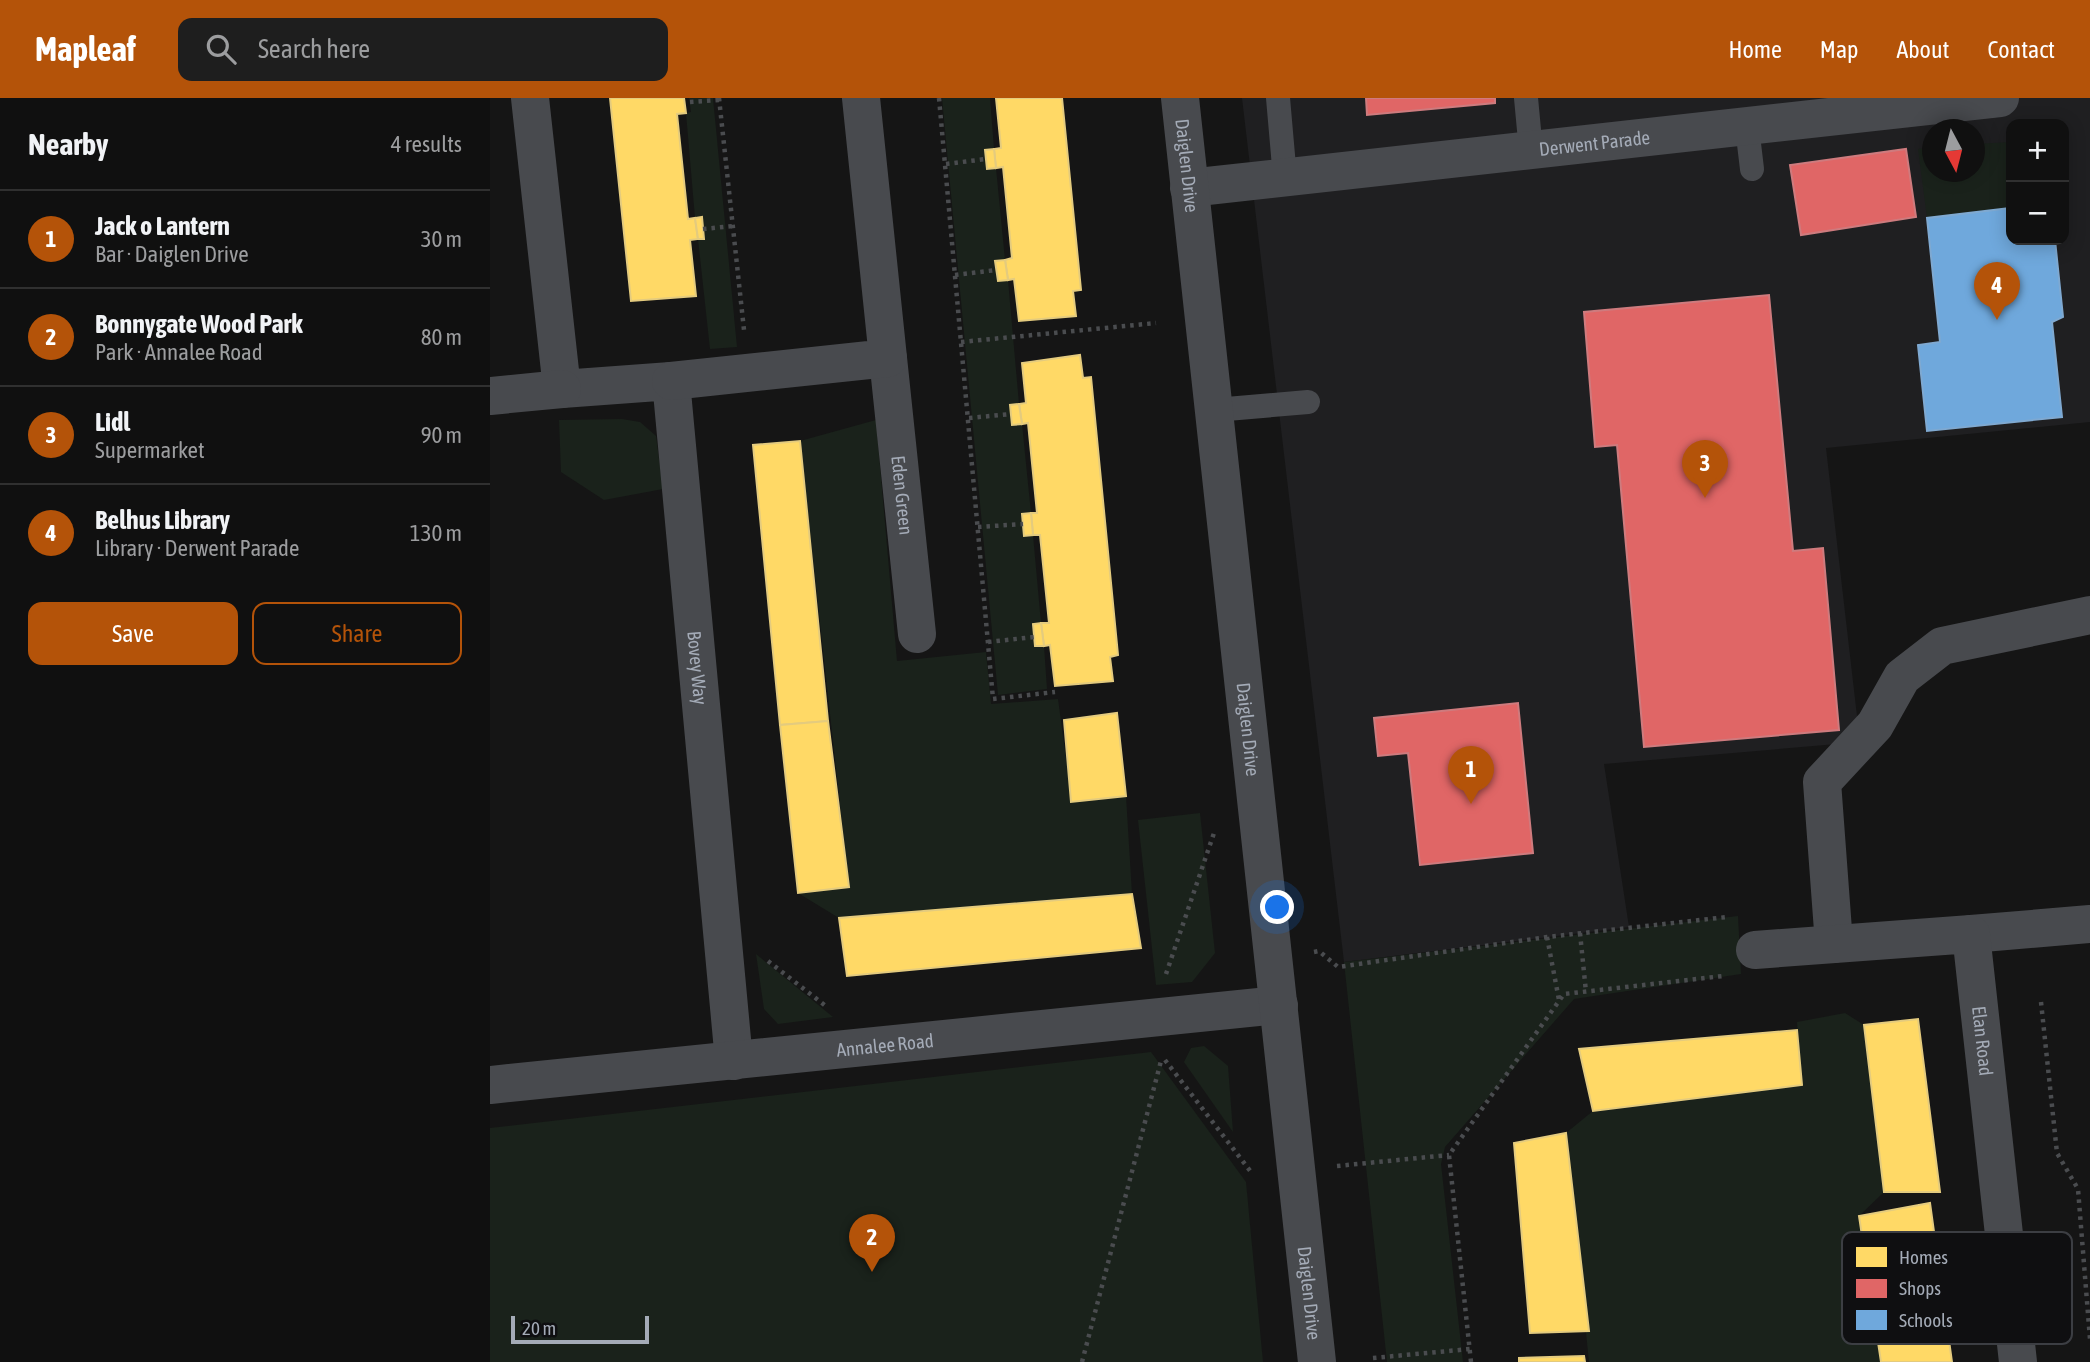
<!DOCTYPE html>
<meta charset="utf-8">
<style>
:root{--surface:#101010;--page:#1e1e1e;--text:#f1f3f6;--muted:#9c9d9f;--line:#303030;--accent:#b45309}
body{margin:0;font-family:"Asap Condensed",sans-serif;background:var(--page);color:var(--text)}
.controls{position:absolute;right:21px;top:21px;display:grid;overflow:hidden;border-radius:14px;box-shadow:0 4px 18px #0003}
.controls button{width:63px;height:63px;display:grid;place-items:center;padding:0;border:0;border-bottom:2px solid var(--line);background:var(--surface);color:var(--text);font:35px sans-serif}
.compass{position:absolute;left:1432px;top:21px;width:63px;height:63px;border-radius:50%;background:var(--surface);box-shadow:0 4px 18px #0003;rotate:173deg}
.scale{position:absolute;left:21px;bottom:18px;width:138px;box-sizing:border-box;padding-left:7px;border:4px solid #a4abb7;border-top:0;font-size:19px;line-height:24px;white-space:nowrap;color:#a4abb7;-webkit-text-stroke:5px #0f0f11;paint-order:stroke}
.you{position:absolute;left:788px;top:810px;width:24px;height:24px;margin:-18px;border:5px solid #fff;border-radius:50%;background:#1a73e8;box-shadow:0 0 0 10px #1a73e833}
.badge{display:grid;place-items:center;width:46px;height:46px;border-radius:50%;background:var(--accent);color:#fff;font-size:23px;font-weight:700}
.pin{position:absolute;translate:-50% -58px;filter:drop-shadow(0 2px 4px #0008)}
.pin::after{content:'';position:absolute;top:37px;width:24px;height:21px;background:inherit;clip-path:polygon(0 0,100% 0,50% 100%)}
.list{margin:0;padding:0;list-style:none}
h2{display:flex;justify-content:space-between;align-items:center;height:91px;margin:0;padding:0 28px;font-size:30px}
h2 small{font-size:23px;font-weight:400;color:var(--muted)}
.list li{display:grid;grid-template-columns:46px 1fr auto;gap:21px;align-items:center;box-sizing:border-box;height:98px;padding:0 28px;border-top:2px solid var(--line)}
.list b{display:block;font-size:26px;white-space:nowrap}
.list p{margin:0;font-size:23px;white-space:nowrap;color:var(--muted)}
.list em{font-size:23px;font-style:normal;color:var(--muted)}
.actions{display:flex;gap:14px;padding:21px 28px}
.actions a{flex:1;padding:16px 0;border:2px solid var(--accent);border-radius:14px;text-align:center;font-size:24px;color:var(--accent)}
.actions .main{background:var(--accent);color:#fff}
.icon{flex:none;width:38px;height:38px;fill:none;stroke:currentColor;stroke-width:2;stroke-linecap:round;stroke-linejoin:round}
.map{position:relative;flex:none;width:1600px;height:1264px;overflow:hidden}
header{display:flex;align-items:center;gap:42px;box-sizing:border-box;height:98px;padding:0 35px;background:var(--accent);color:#fff}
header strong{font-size:33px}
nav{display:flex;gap:38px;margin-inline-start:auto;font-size:24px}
.search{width:490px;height:63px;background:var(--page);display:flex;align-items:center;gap:18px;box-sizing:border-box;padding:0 24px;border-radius:14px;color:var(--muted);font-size:26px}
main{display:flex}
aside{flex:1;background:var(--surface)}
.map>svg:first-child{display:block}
.built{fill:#1f1f21;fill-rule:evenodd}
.green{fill:#1a221b}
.homes{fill:#ffd966;stroke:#e4cb7e;stroke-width:2}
.shops{fill:#e06666;stroke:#ce7b7e;stroke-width:2}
.schools{fill:#6fa8dc;stroke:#7fa9d1;stroke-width:2}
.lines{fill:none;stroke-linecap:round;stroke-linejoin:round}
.path{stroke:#4a4c4f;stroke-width:4.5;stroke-dasharray:3.5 5;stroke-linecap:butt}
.service{stroke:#484a4e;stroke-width:24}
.minor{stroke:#484a4e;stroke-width:38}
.tertiary{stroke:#484a4e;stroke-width:38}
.labels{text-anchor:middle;stroke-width:7;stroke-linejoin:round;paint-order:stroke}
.street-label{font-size:19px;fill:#a4abb7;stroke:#0f0f11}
.key{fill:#0f0f11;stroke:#3c3e43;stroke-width:2}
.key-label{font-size:19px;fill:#a4abb7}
</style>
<header>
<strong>Mapleaf</strong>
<div class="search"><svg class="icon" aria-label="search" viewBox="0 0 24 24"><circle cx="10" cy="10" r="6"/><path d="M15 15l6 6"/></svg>Search here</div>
<nav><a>Home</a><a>Map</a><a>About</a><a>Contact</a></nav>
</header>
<main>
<aside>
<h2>Nearby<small>4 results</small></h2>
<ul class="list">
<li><span class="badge">1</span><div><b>Jack o Lantern</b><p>Bar · Daiglen Drive</p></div><em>30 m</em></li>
<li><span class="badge">2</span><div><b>Bonnygate Wood Park</b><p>Park · Annalee Road</p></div><em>80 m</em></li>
<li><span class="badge">3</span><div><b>Lidl</b><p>Supermarket</p></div><em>90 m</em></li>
<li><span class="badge">4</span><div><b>Belhus Library</b><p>Library · Derwent Parade</p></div><em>130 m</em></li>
</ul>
<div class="actions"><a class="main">Save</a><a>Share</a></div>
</aside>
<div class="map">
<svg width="1600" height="1264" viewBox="0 0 1600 1264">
<rect width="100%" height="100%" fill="#151515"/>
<path class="built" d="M752 0H1600V324L1336 350 1370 644 1114 666 1139 829 854 864ZM1521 26H1574V142H1521ZM1442 32H1484V74H1442Z"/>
<g class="green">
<polygon points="199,0 223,0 247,249 220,251 208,141 214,140 212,120 205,120 196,15 201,14"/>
<polygon points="452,0 500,0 504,51 495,52 497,71 506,70 515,162 506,163 518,182 529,306 520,307 522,326 532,326 541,415 532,417 534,437 543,437 551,525 543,527 545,548 554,548 557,591 508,597"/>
<polygon points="1521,44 1521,110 1437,120 1428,51 1442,50 1442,74 1484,74 1485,46"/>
<polygon points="132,321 150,324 166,338 173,391 114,402 71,374 69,322"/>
<polygon points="386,322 407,563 496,554 501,606 568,601 582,704 636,698 642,796 349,820 308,795 359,789 310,343"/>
<polygon points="710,715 725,855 702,884 666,887 648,722"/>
<polygon points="1248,818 1251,876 1084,901 955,1049 951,1066 973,1264 897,1264 854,864"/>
<polygon points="266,856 343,919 288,926 274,911"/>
<polygon points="1355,915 1374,927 1394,1094 1369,1118 1391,1264 1099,1264 1076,1035 1103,1013 1311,987 1307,924"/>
<polygon points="714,948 738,968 743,1034 694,964 701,950"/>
<polygon points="661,954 756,1084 773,1264 0,1264 0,1030"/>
</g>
<g class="homes">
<polygon points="120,0 194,0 196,15 187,16 198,121 205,120 208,141 200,142 206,198 141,203"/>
<polygon points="506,0 572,0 591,192 583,193 586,218 529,223 524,181 518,182 515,162 522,160 513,69 506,70 504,51 511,50"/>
<polygon points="504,51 506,70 497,71 495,52"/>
<polygon points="212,119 214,141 208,141 205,120"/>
<polygon points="515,162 518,182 508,183 505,163"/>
<polygon points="590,257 593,280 601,279 628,557 620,559 623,583 565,588 560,547 554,548 551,525 559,525 550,437 543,437 542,425 541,415 547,415 538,325 532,326 529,306 536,305 532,265"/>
<polygon points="529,306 532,326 522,327 520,307"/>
<polygon points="310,343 338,623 290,627 263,347"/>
<polygon points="541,415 543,437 534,438 532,416"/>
<polygon points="551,525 554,548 545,548 543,526"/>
<polygon points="627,615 636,698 581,704 574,622"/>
<polygon points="338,623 359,789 308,795 290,627"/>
<polygon points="642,796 651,850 357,878 349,820"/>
<polygon points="1428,921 1450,1094 1394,1094 1374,927"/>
<polygon points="1307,932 1312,987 1103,1013 1089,951"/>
<polygon points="1076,1035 1099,1233 1040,1235 1024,1045"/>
<polygon points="1440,1105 1462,1264 1391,1264 1369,1118"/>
<polygon points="1094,1258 1095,1264 1029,1264 1029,1260"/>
</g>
<g class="shops">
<polygon points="876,0 1005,0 1005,5 877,17"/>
<polygon points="1416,51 1426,119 1311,137 1300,67"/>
<polygon points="1279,197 1303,453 1333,450 1349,632 1154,649 1127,347 1105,349 1094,214"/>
<polygon points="1028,605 1043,755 930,767 918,655 888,658 884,620"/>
</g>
<polygon class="schools" points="1521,110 1521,142 1565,142 1573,219 1562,224 1572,319 1437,333 1428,247 1450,244 1437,120"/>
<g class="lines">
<g class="path">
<polyline points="229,0 254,232"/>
<polyline points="449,0 503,601 565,594"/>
<polyline points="200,4 229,2"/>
<polyline points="456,66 496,61"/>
<polyline points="213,131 243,128"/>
<polyline points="465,177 506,172"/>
<polyline points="471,244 666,225"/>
<polyline points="479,320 521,316"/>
<polyline points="488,429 533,426"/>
<polyline points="498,544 544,539"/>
<polyline points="1090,835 1096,894"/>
<polyline points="1057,839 1069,902"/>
<polyline points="824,854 829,853 848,869 1057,839 1237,819"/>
<polyline points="278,863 337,909"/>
<polyline points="676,876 724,735"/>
<polyline points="1551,904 1567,1055 1588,1091 1600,1241"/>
<polyline points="675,962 761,1074"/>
<polyline points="847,1068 959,1057"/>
<polyline points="883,1260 980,1251"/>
<polyline points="592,1264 671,963"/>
<polyline points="981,1264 959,1057 1074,896 1233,878"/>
</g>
<g class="service">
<polyline points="788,0 795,80"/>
<polyline points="1036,0 1041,53"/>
<polyline points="1257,29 1262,71"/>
<polyline points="725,312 818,304"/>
</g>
<g class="minor">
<path id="s1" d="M40 0 72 291 181 283 244 963"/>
<path id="s2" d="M699 90 1510 0"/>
<path id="s3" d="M398 260 427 536"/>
<polyline points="181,283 398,260 371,0"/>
<polyline points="0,298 72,291"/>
<polyline points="1481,836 1600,826"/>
<polyline points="1344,846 1332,684 1385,627 1412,579 1452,548 1600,517"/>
<path id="s4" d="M1265 852 1481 836 1528 1264"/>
<path id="s5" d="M0 987 789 907"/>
</g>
<path class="tertiary" id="s6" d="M690 0 827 1264"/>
</g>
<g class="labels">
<g class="street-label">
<text dy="7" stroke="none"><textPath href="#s2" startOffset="408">Derwent Parade</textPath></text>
<text dy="7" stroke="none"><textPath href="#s6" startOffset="68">Daiglen Drive</textPath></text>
<text dy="7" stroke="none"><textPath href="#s3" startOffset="138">Eden Green</textPath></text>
<text dy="7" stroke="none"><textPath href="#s1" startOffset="690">Bovey Way</textPath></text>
<text dy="7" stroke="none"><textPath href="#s6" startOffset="635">Daiglen Drive</textPath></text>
<text dy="7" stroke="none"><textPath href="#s4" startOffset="324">Elan Road</textPath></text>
<text dy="7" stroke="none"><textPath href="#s5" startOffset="397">Annalee Road</textPath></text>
<text dy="7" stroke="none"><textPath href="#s6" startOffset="1202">Daiglen Drive</textPath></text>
</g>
</g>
<rect x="1352" y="1134" width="230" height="112" rx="10" class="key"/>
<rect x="1366" y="1149" width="31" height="20" fill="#ffd966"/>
<rect x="1366" y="1181" width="31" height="19" fill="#e06666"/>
<rect x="1366" y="1212" width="31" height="20" fill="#6fa8dc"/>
<g class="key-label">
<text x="1409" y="1166">Homes</text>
<text x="1409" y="1197">Shops</text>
<text x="1409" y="1229">Schools</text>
</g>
</svg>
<div class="controls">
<button>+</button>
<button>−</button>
</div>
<svg class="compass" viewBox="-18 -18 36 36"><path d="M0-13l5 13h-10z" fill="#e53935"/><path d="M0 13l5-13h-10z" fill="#9c9d9f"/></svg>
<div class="scale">20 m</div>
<div class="you"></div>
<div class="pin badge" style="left:981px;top:706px">1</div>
<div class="pin badge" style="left:382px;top:1174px">2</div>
<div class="pin badge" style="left:1215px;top:400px">3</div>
<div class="pin badge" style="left:1507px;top:222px">4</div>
</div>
</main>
